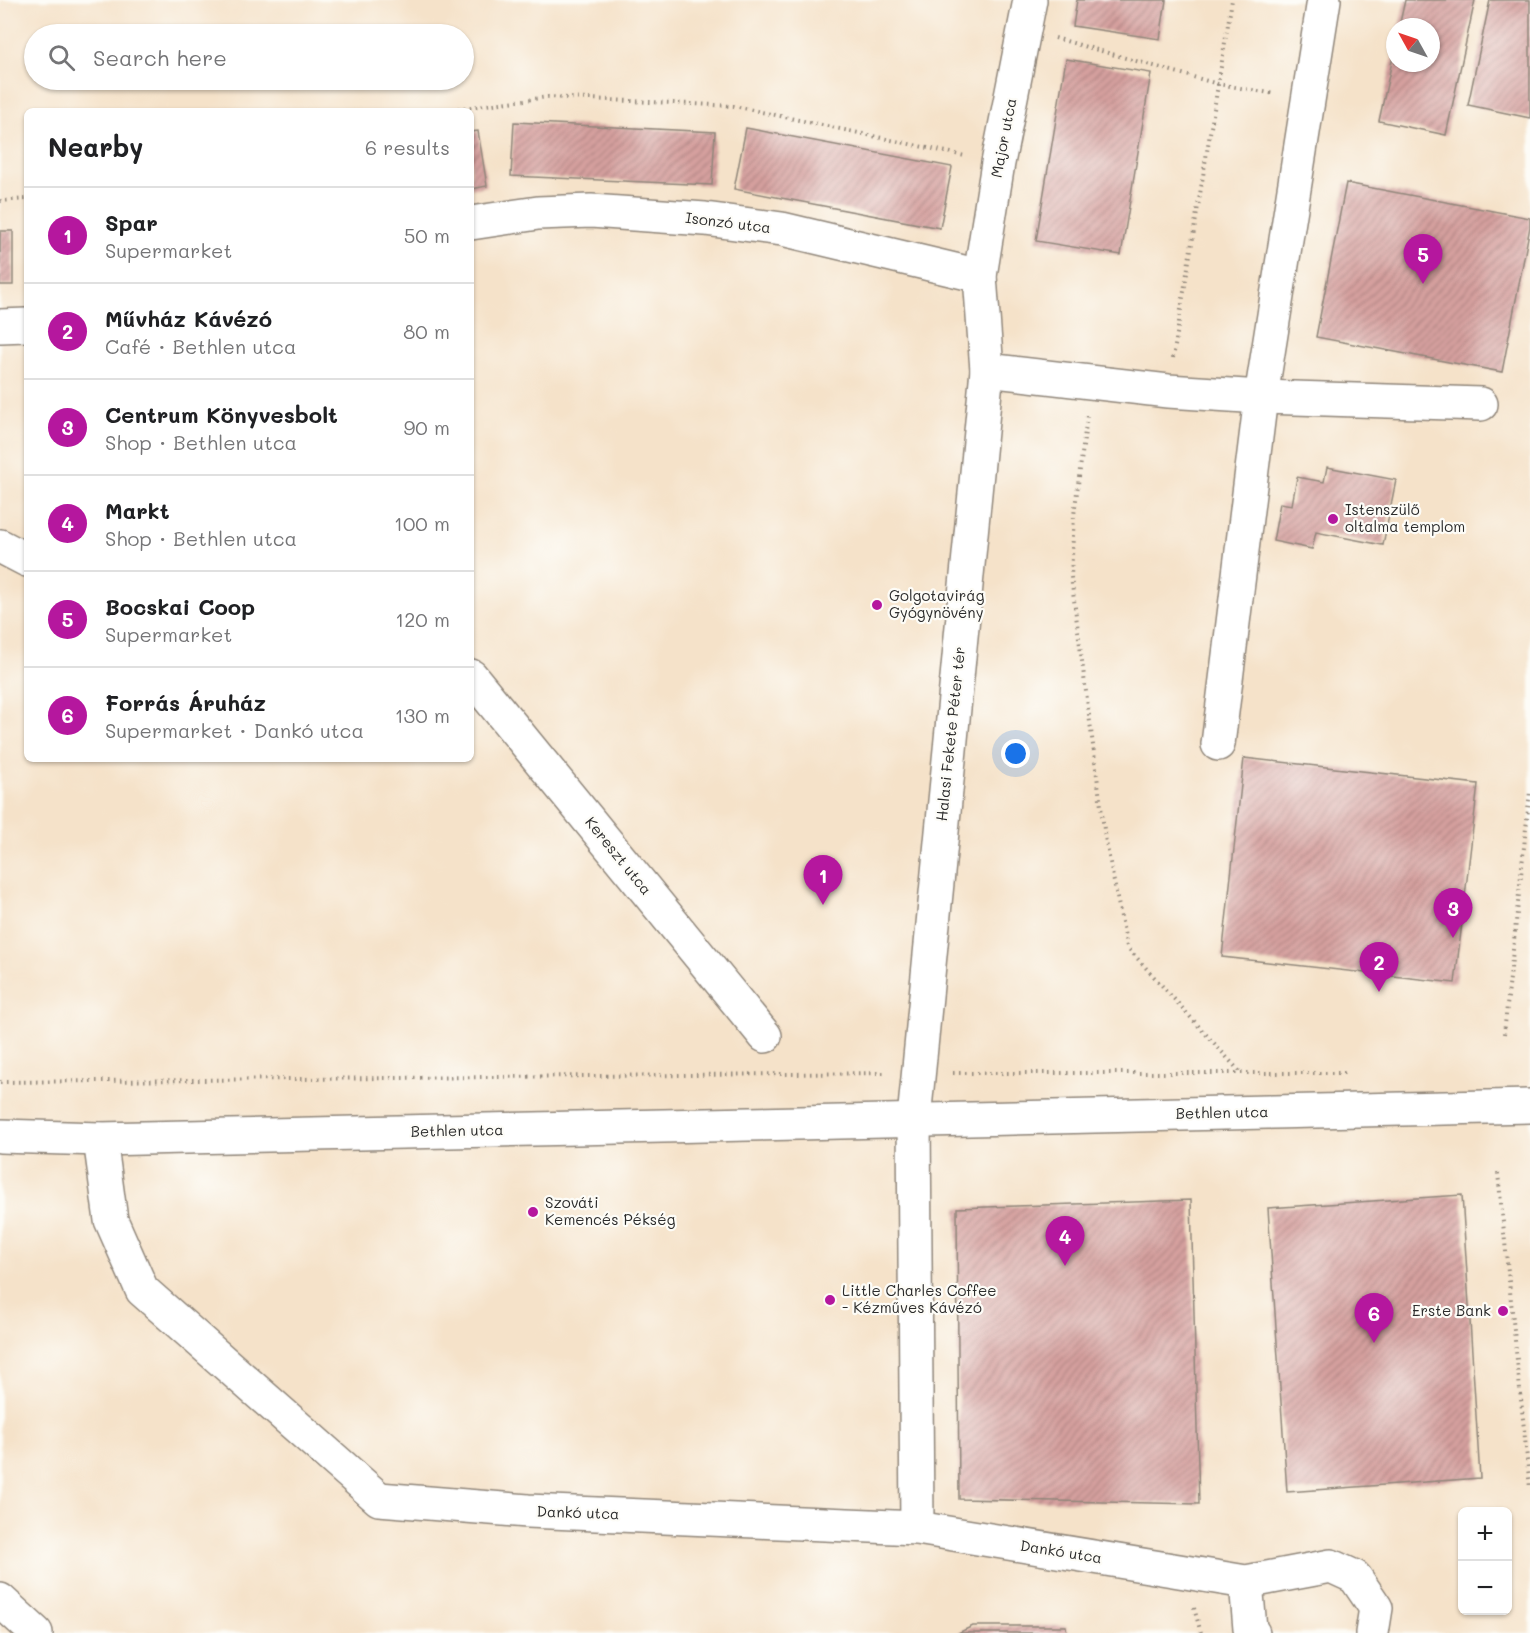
<!DOCTYPE html>
<meta charset="utf-8">
<style>
:root{--surface:#fff;--page:#f6f6f6;--text:#202124;--muted:#757577;--line:#e0e0e0;--accent:#b5179e}
body{margin:0;font-family:Mali,sans-serif;background:var(--page);color:var(--text)}
.controls{position:absolute;right:18px;bottom:18px;display:grid;overflow:hidden;border-radius:9px;box-shadow:0 2px 4px #0004}
.controls button{width:54px;height:54px;display:grid;place-items:center;padding:0;border:0;border-bottom:2px solid var(--line);background:var(--surface);color:var(--text);font:30px sans-serif}
.compass{position:absolute;left:1386px;top:18px;width:54px;height:54px;border-radius:50%;background:var(--surface);box-shadow:0 2px 4px #0004;rotate:310deg}
.you{position:absolute;left:1016px;top:754px;width:21px;height:21px;margin:-15px;border:4px solid #fff;border-radius:50%;background:#1a73e8;box-shadow:0 0 0 9px #1a73e833}
.badge{display:grid;place-items:center;width:39px;height:39px;border-radius:50%;background:var(--accent);color:#fff;font-size:20px;font-weight:700}
.pin{position:absolute;translate:-50% -50px;filter:drop-shadow(0 2px 3px #0008)}
.pin::after{content:'';position:absolute;top:32px;width:21px;height:18px;background:inherit;clip-path:polygon(0 0,100% 0,50% 100%)}
.list{margin:0;padding:0;list-style:none}
h2{display:flex;justify-content:space-between;align-items:center;height:78px;margin:0;padding:0 24px;font-size:26px}
h2 small{font-size:20px;font-weight:400;color:var(--muted)}
.list li{display:grid;grid-template-columns:39px 1fr auto;gap:18px;align-items:center;box-sizing:border-box;height:96px;padding:0 24px;border-top:2px solid var(--line)}
.list b{display:block;font-size:22px;white-space:nowrap}
.list p{margin:0;font-size:20px;white-space:nowrap;color:var(--muted)}
.list em{font-size:20px;font-style:normal;color:var(--muted)}
.icon{flex:none;width:33px;height:33px;fill:none;stroke:currentColor;stroke-width:2;stroke-linecap:round;stroke-linejoin:round}
.map{position:relative;flex:none;width:1530px;height:1633px;overflow:hidden}
.search{position:absolute;background:var(--surface);box-shadow:0 2px 4px #0004;left:24px;top:24px;width:450px;height:66px;display:flex;align-items:center;gap:15px;box-sizing:border-box;padding:0 21px;border-radius:33px;color:var(--muted);font-size:22px}
.panel{position:absolute;background:var(--surface);box-shadow:0 2px 4px #0004;left:24px;top:108px;width:450px;height:654px;border-radius:9px}
.map>svg:first-child{display:block}
.building{fill:url(#building-hatch)}
.lines{fill:none;stroke-linecap:round;stroke-linejoin:round}
.minor-casing{stroke:#90867a;stroke-width:36}
.path{stroke:#90867a;stroke-width:4;stroke-dasharray:1.5 4.5;stroke-linecap:butt}
.minor{stroke:#fff;stroke-width:33}
.poi-dot{fill:#b5179e;stroke:#fdfcf7;stroke-width:2}
.labels{text-anchor:middle;stroke-width:4.5;stroke-linejoin:round;paint-order:stroke}
.street-label{font-size:15px;fill:#2b2b2b;stroke:#fdfcf7}
.poi-label{font-size:15px;fill:#2b2b2b;stroke:#fdfcf7;text-anchor:start}
</style>
<div class="map">
<svg width="1530" height="1633" viewBox="0 0 1530 1633">
<defs>
<pattern id="building-hatch" width="6" height="6" patternUnits="userSpaceOnUse" patternTransform="scale(1.5)"><rect width="6" height="6" fill="#d6a09f"/><path d="M-1 1l2-2M0 6l6-6M5 7l2-2" fill="none" stroke="#ae8382"/></pattern>
</defs>
<rect width="100%" height="100%" fill="#fdfcf7"/>
<filter id="ink" filterUnits="userSpaceOnUse"><feTurbulence type="fractalNoise" baseFrequency=".0167" numOctaves="2"/><feDisplacementMap in="SourceGraphic" scale="12" xChannelSelector="R" yChannelSelector="G"/><feConvolveMatrix kernelMatrix="1 2 1 2 8 2 1 2 1" color-interpolation-filters="sRGB"/></filter>
<filter id="wash" filterUnits="userSpaceOnUse"><feTurbulence type="fractalNoise" baseFrequency=".008" numOctaves="4" result="noise"/><feDisplacementMap in="SourceGraphic" scale="24" xChannelSelector="R" yChannelSelector="G"/><feGaussianBlur stdDeviation="1.35" result="paint"/><feColorMatrix in="noise" values="0 0 0 0 0 0 0 0 0 0 0 0 0 0 0 0 0 1.4 0 .05"/><feComposite in="paint" operator="in"/></filter>
<g filter="url(#wash)">
<rect width="100%" height="100%" fill="#f5e2c9"/>
<g id="blocks">
<g class="building">
<polygon points="1077,0 1166,0 1160,39 1073,26"/>
<polygon points="1405,0 1475,0 1446,135 1379,121 1394,52 1395,63 1431,63 1431,27 1399,27"/>
<polygon points="1490,0 1530,0 1530,118 1468,105"/>
<polygon points="1066,59 1151,73 1121,255 1036,241"/>
<polygon points="514,122 715,132 712,185 511,176"/>
<polygon points="746,128 952,167 940,228 734,189"/>
<polygon points="478,131 487,186 471,189 471,132"/>
<polygon points="1346,183 1530,218 1530,227 1502,372 1316,337"/>
<rect x="0" y="231" width="13" height="54"/>
<polygon points="1327,467 1396,480 1383,545 1316,532 1312,549 1273,541 1280,503 1292,505 1297,477 1324,482"/>
<polygon points="1244,758 1478,784 1455,983 1222,957"/>
<polygon points="1462,1195 1480,1478 1287,1492 1268,1208"/>
<polygon points="1191,1200 1199,1504 959,1499 957,1208"/>
<polygon points="973,1626 1066,1626 1067,1633 958,1633"/>
</g>
</g>
</g>
<g filter="url(#ink)">
<use href="#blocks" fill-opacity="0" stroke="#90867a" stroke-width="1.5"/>
<g class="lines">
<g class="minor-casing">
<g id="minor">
<polyline points="471,223 538,213 591,211 705,219 782,229 980,276"/>
<polyline points="0,326 27,325"/>
<polyline points="987,370 1168,391 1261,397 1481,404"/>
<polyline points="0,546 27,560"/>
<polyline points="471,676 765,1036"/>
<polyline points="1218,744 1261,397 1324,0"/>
<polyline points="0,1136 100,1139 1530,1106"/>
<polyline points="100,1139 111,1220 142,1290 379,1499 528,1511 917,1528 1246,1582 1331,1566 1355,1577 1376,1608 1372,1633"/>
<polyline points="917,1528 914,1119 987,370 980,276 998,163 1030,0"/>
<polyline points="1246,1582 1250,1629 1253,1633"/>
<polyline points="0,1600 36,1633"/>
</g>
</g>
<g class="path">
<polyline points="1055,38 1218,84 1275,94"/>
<polyline points="440,111 548,97 734,106 965,156"/>
<polyline points="0,201 27,199"/>
<polyline points="1173,358 1232,0"/>
<polyline points="1087,416 1074,515 1071,577 1105,837 1127,947 1241,1073"/>
<polyline points="1504,1034 1530,791"/>
<polyline points="953,1073 1347,1073"/>
<polyline points="0,1082 885,1073"/>
<polyline points="1498,1173 1530,1488"/>
<polyline points="1194,1608 1201,1633"/>
</g>
<use href="#minor" class="minor"/>
</g>
</g>
<g class="poi-dot">
<circle cx="1333" cy="519" r="6"/>
<circle cx="877" cy="605" r="6"/>
<circle cx="533" cy="1212" r="6"/>
<circle cx="830" cy="1300" r="6"/>
<circle cx="1503" cy="1311" r="6"/>
</g>
<g class="labels">
<g class="street-label">
<text transform="translate(1004 138) rotate(-79)" y="5">Major utca</text>
<text transform="translate(728 223) rotate(7)" y="5">Isonzó utca</text>
<text transform="translate(951 734) rotate(-84)" y="5">Halasi Fekete Péter tér</text>
<text transform="translate(618 856) rotate(51)" y="5">Kereszt utca</text>
<text transform="translate(1222 1113) rotate(-1)" y="5">Bethlen utca</text>
<text transform="translate(457 1131) rotate(-1)" y="5">Bethlen utca</text>
<text transform="translate(578 1513) rotate(2)" y="5">Dankó utca</text>
<text transform="translate(1061 1552) rotate(9)" y="5">Dankó utca</text>
</g>
<g class="poi-label">
<text x="1345" y="515">Istenszülő<tspan x="1345" dy="17">oltalma templom</tspan></text>
<text x="889" y="601">Golgotavirág<tspan x="889" dy="17">Gyógynövény</tspan></text>
<text x="545" y="1208">Szováti<tspan x="545" dy="17">Kemencés Pékség</tspan></text>
<text x="842" y="1296">Little Charles Coffee<tspan x="842" dy="17">- Kézműves Kávézó</tspan></text>
<text x="1491" y="1316" text-anchor="end">Erste Bank</text>
</g>
</g>
</svg>
<div class="controls">
<button>+</button>
<button>−</button>
</div>
<svg class="compass" viewBox="-18 -18 36 36"><path d="M0-13l5 13h-10z" fill="#e53935"/><path d="M0 13l5-13h-10z" fill="#757577"/></svg>
<div class="you"></div>
<div class="pin badge" style="left:823px;top:905px">1</div>
<div class="pin badge" style="left:1379px;top:992px">2</div>
<div class="pin badge" style="left:1453px;top:938px">3</div>
<div class="pin badge" style="left:1065px;top:1266px">4</div>
<div class="pin badge" style="left:1423px;top:284px">5</div>
<div class="pin badge" style="left:1374px;top:1343px">6</div>
<div class="search"><svg class="icon" aria-label="search" viewBox="0 0 24 24"><circle cx="10" cy="10" r="6"/><path d="M15 15l6 6"/></svg>Search here</div>
<section class="panel">
<h2>Nearby<small>6 results</small></h2>
<ul class="list">
<li><span class="badge">1</span><div><b>Spar</b><p>Supermarket</p></div><em>50 m</em></li>
<li><span class="badge">2</span><div><b>Művház Kávézó</b><p>Café · Bethlen utca</p></div><em>80 m</em></li>
<li><span class="badge">3</span><div><b>Centrum Könyvesbolt</b><p>Shop · Bethlen utca</p></div><em>90 m</em></li>
<li><span class="badge">4</span><div><b>Markt</b><p>Shop · Bethlen utca</p></div><em>100 m</em></li>
<li><span class="badge">5</span><div><b>Bocskai Coop</b><p>Supermarket</p></div><em>120 m</em></li>
<li><span class="badge">6</span><div><b>Forrás Áruház</b><p>Supermarket · Dankó utca</p></div><em>130 m</em></li>
</ul>
</section>
</div>
